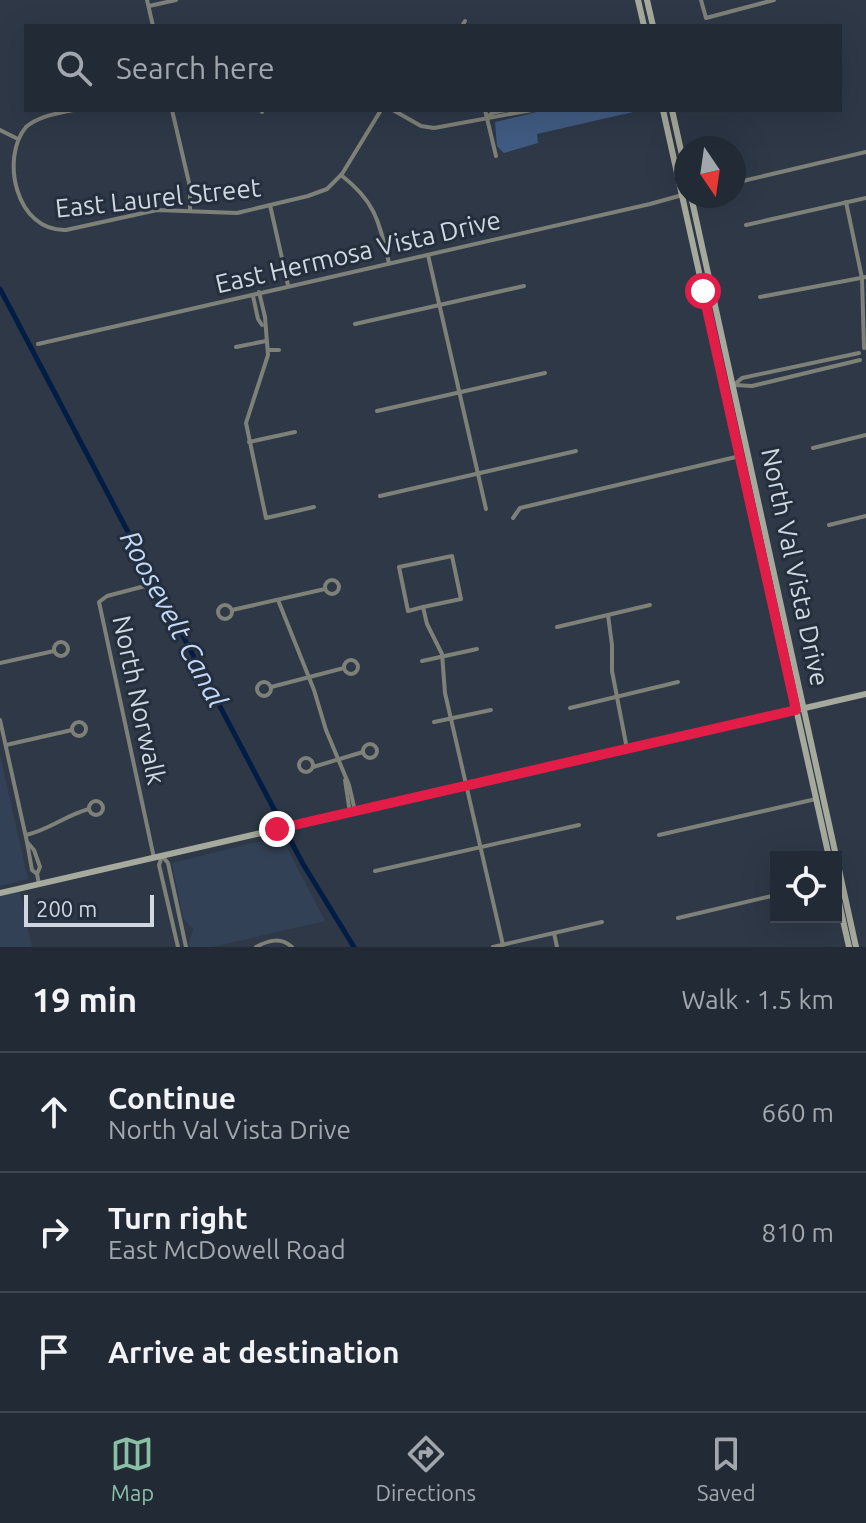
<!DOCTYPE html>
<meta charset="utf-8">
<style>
:root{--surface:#222a35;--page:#2e3641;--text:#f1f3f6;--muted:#a2a7ad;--line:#3f4650;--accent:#8abfa5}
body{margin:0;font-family:Ubuntu,sans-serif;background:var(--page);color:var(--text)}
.controls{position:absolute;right:24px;bottom:24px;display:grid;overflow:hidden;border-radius:0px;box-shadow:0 8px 32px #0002}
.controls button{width:72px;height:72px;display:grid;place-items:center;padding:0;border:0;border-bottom:2px solid var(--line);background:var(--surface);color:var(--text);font:40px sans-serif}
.compass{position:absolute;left:674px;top:136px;width:72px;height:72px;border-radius:50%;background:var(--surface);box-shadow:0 8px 32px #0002;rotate:167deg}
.scale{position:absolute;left:24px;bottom:20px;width:130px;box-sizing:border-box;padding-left:8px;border:4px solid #d0d7e1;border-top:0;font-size:22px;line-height:28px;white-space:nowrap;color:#d0d7e1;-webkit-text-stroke:6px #242e3c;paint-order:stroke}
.stop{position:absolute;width:24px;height:24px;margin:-18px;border:6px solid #e11d48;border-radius:50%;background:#fff}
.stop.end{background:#e11d48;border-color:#fff;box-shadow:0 2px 8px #0008}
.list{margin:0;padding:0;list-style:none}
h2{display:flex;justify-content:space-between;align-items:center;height:104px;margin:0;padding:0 32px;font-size:34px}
h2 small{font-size:26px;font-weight:400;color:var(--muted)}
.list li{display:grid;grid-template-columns:52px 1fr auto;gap:24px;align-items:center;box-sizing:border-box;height:120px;padding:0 32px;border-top:2px solid var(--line)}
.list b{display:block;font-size:30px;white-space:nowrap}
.list p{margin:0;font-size:26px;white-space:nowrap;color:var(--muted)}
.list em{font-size:26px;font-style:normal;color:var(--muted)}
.icon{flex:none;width:44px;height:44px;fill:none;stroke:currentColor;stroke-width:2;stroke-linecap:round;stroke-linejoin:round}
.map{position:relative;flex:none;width:866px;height:947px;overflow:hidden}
.search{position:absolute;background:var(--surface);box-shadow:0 8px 32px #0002;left:24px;right:24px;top:24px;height:88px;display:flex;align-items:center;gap:20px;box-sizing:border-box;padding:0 28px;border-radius:0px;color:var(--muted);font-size:30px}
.sheet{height:464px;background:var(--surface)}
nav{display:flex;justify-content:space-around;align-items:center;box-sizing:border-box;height:112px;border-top:2px solid var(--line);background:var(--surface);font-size:22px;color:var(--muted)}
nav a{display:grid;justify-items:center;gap:4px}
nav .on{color:var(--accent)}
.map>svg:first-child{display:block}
.built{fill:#334156}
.green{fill:#405b82}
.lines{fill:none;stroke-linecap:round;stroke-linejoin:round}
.canal{stroke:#021d45;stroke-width:5}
.street{stroke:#7e8178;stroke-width:4}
.secondary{stroke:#a6aa9c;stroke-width:6}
.route{stroke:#e11d48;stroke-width:10}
.labels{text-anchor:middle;stroke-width:6;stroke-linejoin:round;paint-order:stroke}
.street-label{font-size:26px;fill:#d0d7e1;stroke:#242e3c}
.water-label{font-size:28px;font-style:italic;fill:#c2d9fb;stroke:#242e3c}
</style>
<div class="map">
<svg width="866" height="947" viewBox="0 0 866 947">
<rect width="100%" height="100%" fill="#2e3847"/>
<g class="built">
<polygon points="0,755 28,879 0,886"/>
<polygon points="281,836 325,921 212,947 188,947 193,929 183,918 172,863"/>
<polygon points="19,888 32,947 0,947 0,893"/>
</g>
<polygon class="green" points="545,110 642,110 537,134 538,143 504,153 497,146 495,122"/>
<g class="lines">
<polyline class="canal" points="0,289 303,864 354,947"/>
<g class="street">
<polyline points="147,0 153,26"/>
<polyline points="701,0 706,18 774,0"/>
<polyline points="149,6 176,0"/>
<polyline points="462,26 465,21"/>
<path d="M73 110C56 114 39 116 26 127 0 158 16 232 66 230L157 210 237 213 308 196 327 189 342 174 381 110"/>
<polyline points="172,110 190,187 190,211"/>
<polyline points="262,110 262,112"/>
<polyline points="393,110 421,126 434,128 532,110"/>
<polyline points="485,110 496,156"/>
<polyline points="487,118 492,113 506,110"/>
<polyline points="0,130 16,138"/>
<path d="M341 175C376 202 379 222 389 263"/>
<polyline points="734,183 866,152"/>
<polyline points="846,202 862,278 864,348"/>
<polyline points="270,205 288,285"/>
<polyline points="746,225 866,198"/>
<polyline points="428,255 486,509"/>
<polyline points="259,292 265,317 268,355 246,423 266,518 314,507"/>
<polyline points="253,296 258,319 262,325"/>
<polyline points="760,297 866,277"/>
<polyline points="355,324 524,286"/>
<polyline points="38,344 650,204 686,194"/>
<polyline points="236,347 266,341"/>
<polyline points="268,350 279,350"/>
<polyline points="734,385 742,378 859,353"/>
<polyline points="734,385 752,386 860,360"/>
<polyline points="377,411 545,373"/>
<polyline points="249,442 295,432"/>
<polyline points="813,448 866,435"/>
<polyline points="380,496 576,451"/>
<polyline points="513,518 520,508 740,456"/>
<polyline points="829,525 866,516"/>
<circle cx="332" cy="587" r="7"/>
<polyline points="149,585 107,596 99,602 154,858"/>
<polyline points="278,600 314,690 326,730 349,785 355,811"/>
<circle cx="225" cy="612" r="7"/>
<polyline points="423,607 461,599 452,556 399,567 408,611 423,607 427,624 442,654 445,693 503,945"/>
<polyline points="232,610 325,589"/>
<polyline points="608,615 612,645 612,671 627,749"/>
<polyline points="557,627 650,605"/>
<circle cx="61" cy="649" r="7"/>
<circle cx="351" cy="667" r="7"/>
<polyline points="422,661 477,649"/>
<polyline points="0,663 54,651"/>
<circle cx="264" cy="689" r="7"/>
<polyline points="271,687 344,668"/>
<polyline points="570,708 678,682"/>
<polyline points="0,720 27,842"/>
<polyline points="434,722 491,710"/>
<circle cx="79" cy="729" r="7"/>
<circle cx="370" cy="751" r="7"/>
<polyline points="6,745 72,730"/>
<circle cx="306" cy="765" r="7"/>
<polyline points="313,767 363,752"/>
<polyline points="345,780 350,813"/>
<circle cx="96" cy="808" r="7"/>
<path d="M26 835C49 830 66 815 89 809"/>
<polyline points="659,835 816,799"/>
<polyline points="162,856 168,863 186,947"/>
<polyline points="162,856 159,865 178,947"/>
<polyline points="375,871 579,825"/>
<polyline points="37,874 32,870 27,842 34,850 40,867 37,874 39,884"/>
<polyline points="678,918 776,895"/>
<polyline points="554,933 557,947"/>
<path d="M256 947C269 940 281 937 292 947"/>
<polyline points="493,947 602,922"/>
</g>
<g class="secondary">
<polyline points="638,0 644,26"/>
<polyline points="647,0 653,26"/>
<polyline points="663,110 829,857"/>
<polyline points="672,110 686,173"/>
<polyline points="691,196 856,947"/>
<polyline points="836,889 849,947"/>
<polyline points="0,893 866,694"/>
</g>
</g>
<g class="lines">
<polyline class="route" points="277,829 796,710 703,291"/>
</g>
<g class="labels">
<g class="street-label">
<text transform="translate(158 198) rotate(-6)" y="9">East Laurel Street</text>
<text transform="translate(358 252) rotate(-13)" y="9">East Hermosa Vista Drive</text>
<text transform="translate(795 567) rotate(78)" y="9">North Val Vista Drive</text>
<text transform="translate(139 700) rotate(78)" y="9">North Norwalk</text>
</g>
<g class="water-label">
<text transform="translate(174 619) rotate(62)" y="10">Roosevelt Canal</text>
</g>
</g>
</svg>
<div class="controls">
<button><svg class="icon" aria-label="locate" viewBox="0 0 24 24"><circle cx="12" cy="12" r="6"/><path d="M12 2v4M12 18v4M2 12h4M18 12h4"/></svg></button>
</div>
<svg class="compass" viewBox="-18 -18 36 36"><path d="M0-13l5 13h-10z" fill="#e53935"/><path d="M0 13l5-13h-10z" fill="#a2a7ad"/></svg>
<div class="scale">200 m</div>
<div class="stop" style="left:703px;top:291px"></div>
<div class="stop end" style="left:277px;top:829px"></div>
<div class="search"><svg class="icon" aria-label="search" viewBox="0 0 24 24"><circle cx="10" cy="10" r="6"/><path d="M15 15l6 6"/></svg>Search here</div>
</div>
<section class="sheet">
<h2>19 min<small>Walk · 1.5 km</small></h2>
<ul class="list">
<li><svg class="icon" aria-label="ahead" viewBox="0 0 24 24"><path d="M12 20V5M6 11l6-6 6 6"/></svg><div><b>Continue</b><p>North Val Vista Drive</p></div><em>660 m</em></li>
<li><svg class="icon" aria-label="right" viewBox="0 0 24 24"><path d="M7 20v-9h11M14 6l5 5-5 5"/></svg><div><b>Turn right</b><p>East McDowell Road</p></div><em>810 m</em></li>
<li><svg class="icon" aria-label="arrive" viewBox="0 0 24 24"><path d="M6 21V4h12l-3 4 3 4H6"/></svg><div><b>Arrive at destination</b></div></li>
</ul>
</section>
<nav>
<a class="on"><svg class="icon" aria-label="map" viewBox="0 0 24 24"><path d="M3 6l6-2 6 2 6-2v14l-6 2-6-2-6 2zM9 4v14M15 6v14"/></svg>Map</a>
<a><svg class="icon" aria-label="directions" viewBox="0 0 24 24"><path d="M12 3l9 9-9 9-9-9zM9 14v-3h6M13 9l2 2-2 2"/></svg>Directions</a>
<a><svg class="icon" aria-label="saved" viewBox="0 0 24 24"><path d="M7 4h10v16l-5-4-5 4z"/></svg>Saved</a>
</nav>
